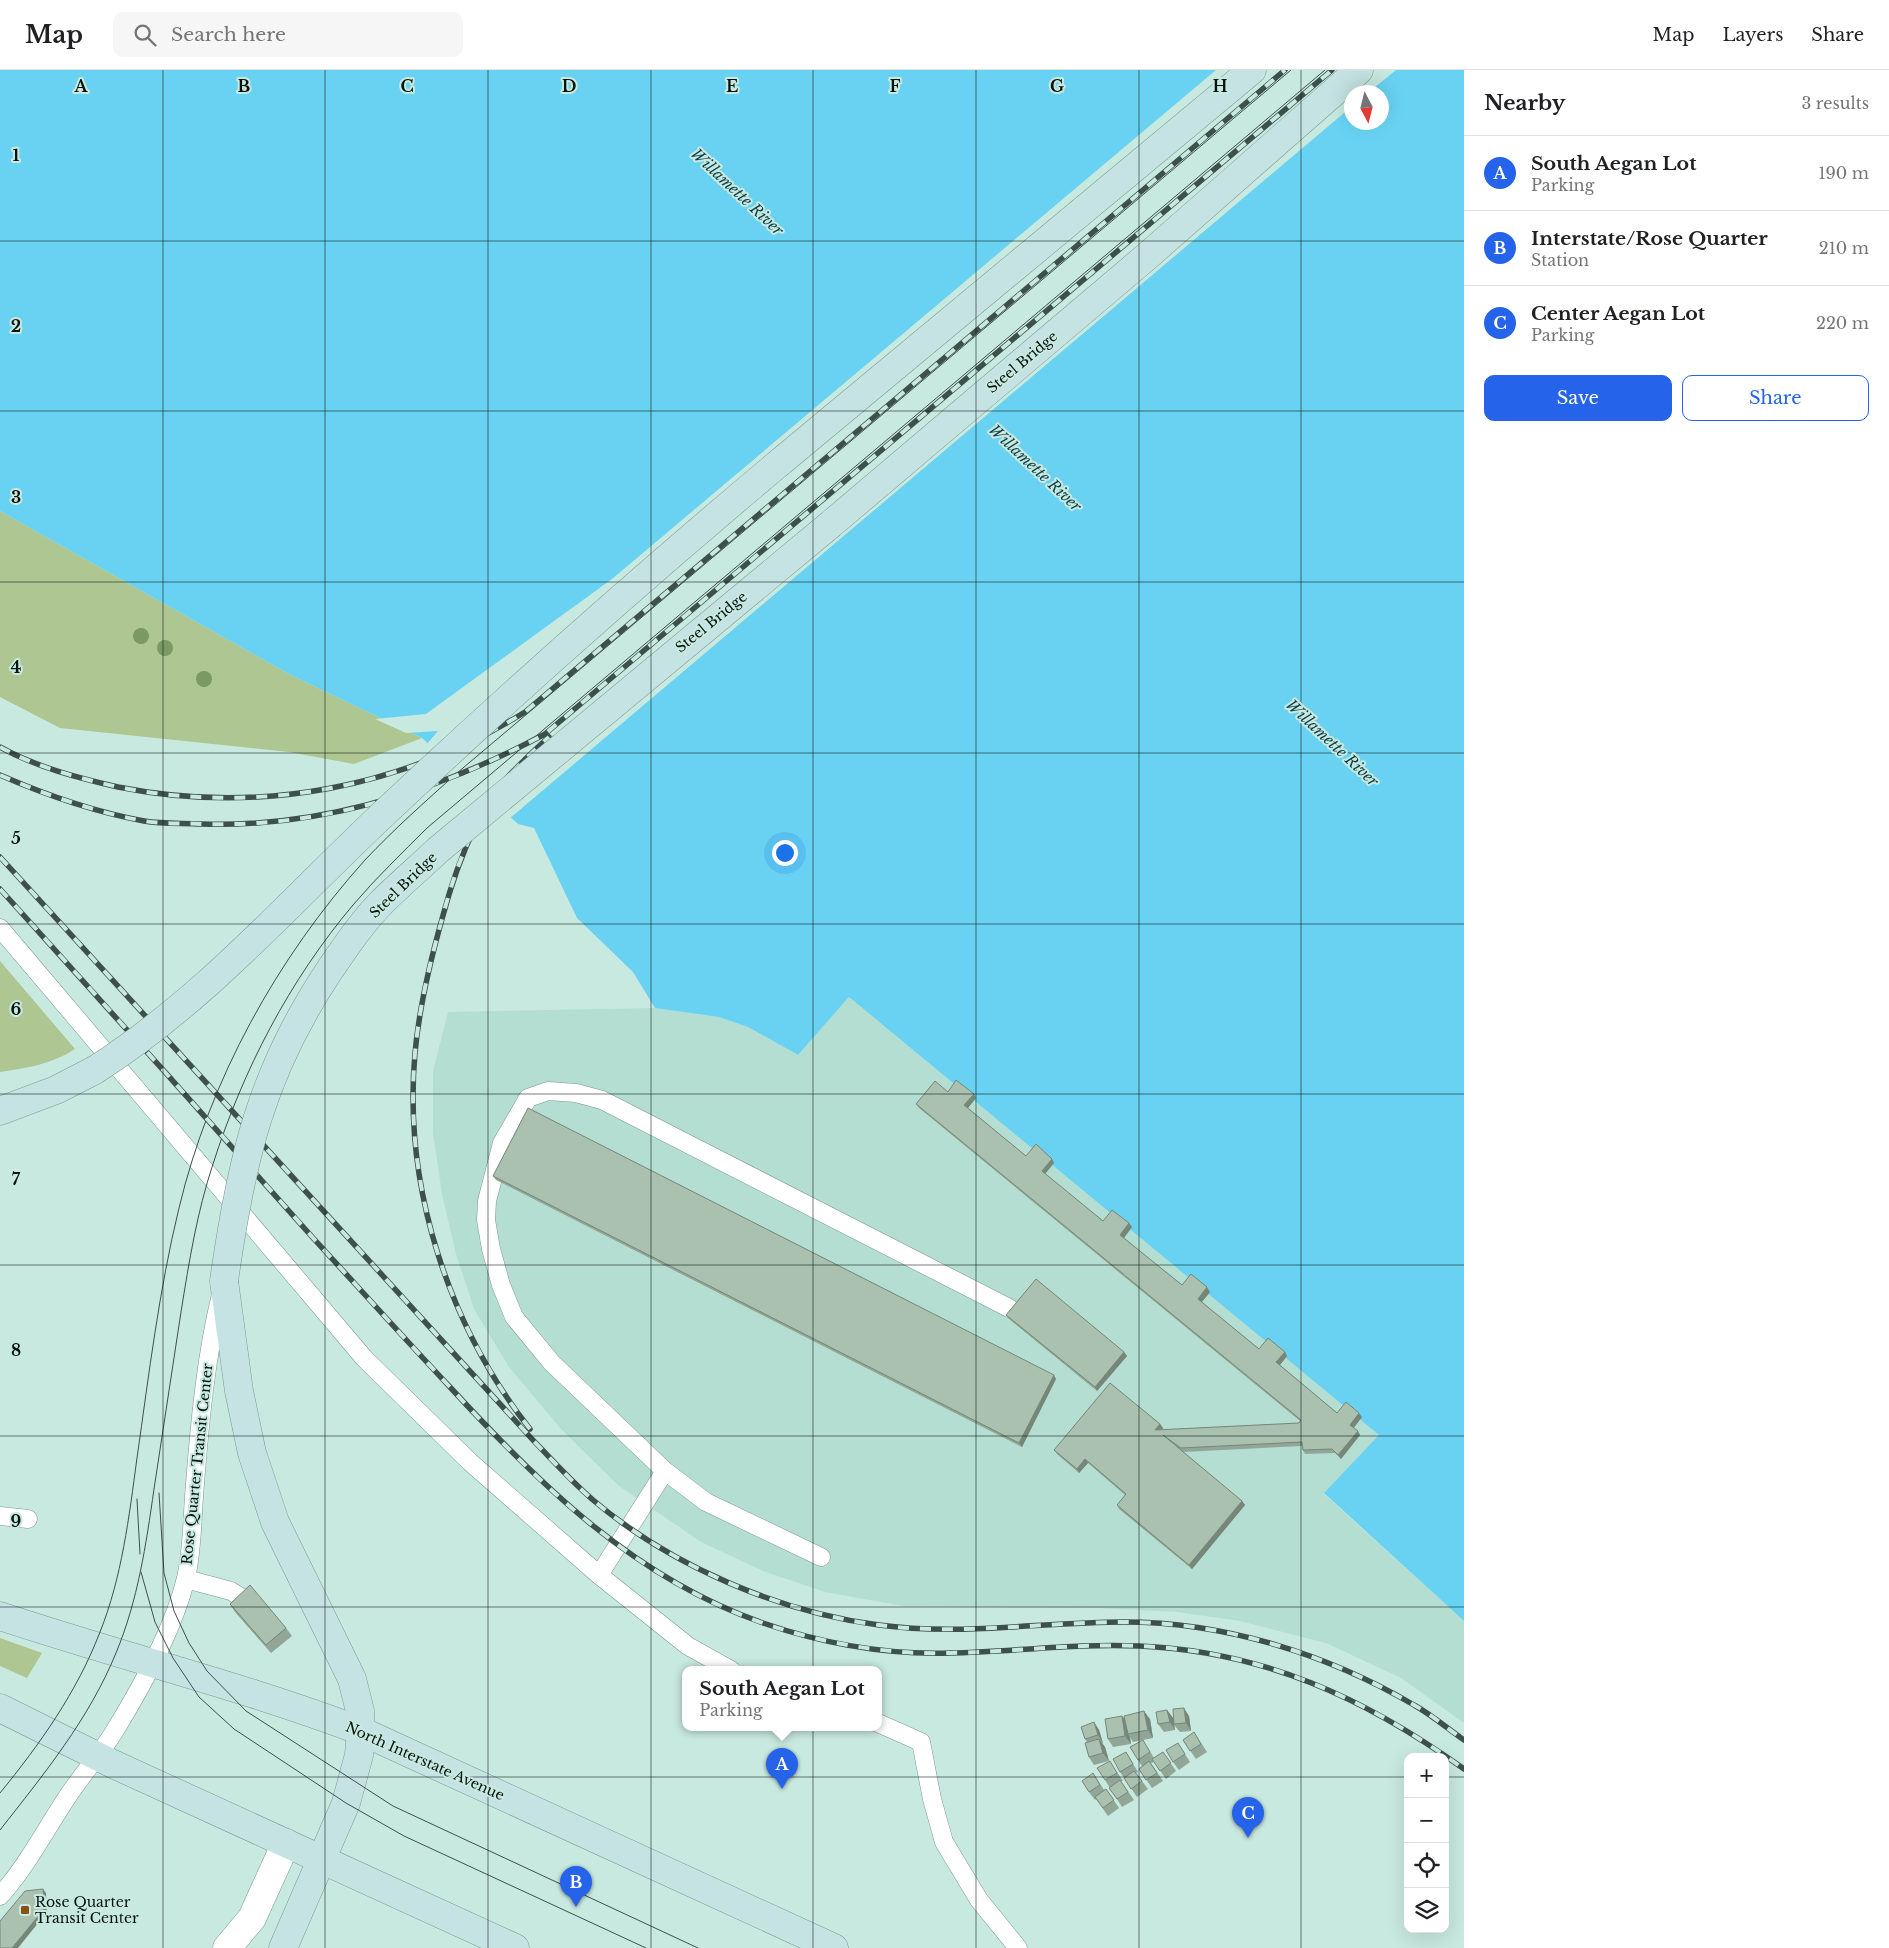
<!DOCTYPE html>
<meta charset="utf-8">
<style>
:root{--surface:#fff;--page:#f6f6f6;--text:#202124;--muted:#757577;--line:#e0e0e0;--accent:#2563eb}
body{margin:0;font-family:"Libre Baskerville",serif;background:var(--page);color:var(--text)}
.controls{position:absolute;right:15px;bottom:15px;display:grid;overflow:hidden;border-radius:10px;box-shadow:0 5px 20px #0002}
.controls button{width:45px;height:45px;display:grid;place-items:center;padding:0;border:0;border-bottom:1px solid var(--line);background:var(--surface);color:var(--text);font:25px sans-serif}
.compass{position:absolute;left:1344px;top:15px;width:45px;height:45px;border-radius:50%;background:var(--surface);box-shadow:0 5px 20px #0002;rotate:173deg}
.you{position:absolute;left:784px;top:782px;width:18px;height:18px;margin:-12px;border:4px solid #fff;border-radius:50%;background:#1a73e8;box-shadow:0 0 0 8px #1a73e833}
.badge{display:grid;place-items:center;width:32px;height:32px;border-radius:50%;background:var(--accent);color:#fff;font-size:16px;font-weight:700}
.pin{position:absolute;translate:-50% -41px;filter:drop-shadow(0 1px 2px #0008)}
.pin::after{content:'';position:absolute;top:26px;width:18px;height:15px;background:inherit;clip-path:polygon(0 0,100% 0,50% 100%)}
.popup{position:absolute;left:682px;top:1596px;width:200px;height:65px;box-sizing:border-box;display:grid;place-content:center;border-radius:10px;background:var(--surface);filter:drop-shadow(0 1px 4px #0005);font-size:16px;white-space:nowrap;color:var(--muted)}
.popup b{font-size:19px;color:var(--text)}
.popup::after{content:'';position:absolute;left:50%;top:100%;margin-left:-10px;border:10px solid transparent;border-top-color:var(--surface)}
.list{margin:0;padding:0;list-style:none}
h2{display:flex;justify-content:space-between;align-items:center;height:65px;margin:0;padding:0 20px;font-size:21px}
h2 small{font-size:16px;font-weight:400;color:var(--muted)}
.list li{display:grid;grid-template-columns:32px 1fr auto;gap:15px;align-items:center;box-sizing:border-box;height:75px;padding:0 20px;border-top:1px solid var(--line)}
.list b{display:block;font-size:19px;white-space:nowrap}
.list p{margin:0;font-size:16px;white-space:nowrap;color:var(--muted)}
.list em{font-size:16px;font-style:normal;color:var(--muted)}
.actions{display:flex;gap:10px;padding:15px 20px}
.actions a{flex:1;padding:11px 0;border:1px solid var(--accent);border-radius:10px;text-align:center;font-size:18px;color:var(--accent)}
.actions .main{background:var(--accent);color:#fff}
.icon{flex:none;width:28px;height:28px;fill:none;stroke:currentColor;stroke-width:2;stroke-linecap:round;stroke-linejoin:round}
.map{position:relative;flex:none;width:1464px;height:1878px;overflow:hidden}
header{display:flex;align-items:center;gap:30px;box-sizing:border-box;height:70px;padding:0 25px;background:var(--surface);border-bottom:1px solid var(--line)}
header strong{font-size:24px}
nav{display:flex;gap:28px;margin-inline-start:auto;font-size:18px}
.search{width:350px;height:45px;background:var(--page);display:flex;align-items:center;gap:12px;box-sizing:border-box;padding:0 18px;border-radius:10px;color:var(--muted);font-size:19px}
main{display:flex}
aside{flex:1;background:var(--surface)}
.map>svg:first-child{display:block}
.built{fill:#b4ded1}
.green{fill:#aec692}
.water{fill:#69d2f2;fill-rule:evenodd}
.pier{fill:#c8e9df}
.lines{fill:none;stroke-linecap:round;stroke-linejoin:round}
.lane-casing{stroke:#7b9990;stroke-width:19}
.street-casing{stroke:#7b9990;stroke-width:29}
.secondary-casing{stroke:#7b9990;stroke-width:29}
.lane{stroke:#fff;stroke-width:18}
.street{stroke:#fff;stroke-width:28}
.secondary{stroke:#c6e3e3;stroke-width:28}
.tram{stroke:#3e504b;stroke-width:1}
.rail-casing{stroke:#3e504b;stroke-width:5.5}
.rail{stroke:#c8e9df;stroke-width:4;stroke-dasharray:11;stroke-linecap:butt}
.secondary-bridge-casing{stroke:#7b9990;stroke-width:29;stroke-linecap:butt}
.secondary-bridge{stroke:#c6e3e3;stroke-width:28}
.tree{fill:#7a9964}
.wall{fill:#91a696}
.shaded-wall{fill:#76877a}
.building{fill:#a9c1ae;stroke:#76877a}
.grid{fill:none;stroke:#071310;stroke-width:1;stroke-opacity:0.55}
.poi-dot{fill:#8d4f14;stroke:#c8e9df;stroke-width:2}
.labels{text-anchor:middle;stroke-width:4;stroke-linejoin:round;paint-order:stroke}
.street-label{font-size:14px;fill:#071310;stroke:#c8e9df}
.poi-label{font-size:14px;fill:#071310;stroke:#c8e9df;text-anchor:start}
.water-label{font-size:15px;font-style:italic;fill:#0b3c4a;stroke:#c8e9df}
.grid-label{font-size:16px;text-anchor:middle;font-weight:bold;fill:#071310;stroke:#c8e9df;stroke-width:4;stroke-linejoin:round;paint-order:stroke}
</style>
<header>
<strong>Map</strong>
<div class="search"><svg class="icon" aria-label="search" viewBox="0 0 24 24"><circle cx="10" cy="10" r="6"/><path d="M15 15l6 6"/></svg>Search here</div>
<nav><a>Map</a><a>Layers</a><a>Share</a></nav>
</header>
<main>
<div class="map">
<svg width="1464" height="1878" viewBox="0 0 1464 1878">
<rect width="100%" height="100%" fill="#c8e9df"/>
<polygon class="built" points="849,927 1379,1365 1324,1424 1464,1551 1464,1653 1401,1608 1326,1573 1240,1551 1177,1542 1098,1538 903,1536 825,1522 763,1501 701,1472 619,1416 561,1359 509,1297 474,1239 456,1184 442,1124 433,1063 433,1001 448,942 655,938 719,947 748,957 798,985"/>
<g class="green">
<polygon points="0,441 289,604 422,668 354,694 289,682 60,658 0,627"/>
<path d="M0 891 75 979C52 994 27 998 0 1002Z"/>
<polygon points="0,1568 42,1583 27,1608 0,1596"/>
</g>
<path class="water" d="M0 0H1464V1551L1324 1423 1379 1365 849 927 798 985 748 957 719 947 655 938 633 902 577 848 534 758 518 754 422 668 289 604 0 441ZM1352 22H1382V52H1352Z"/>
<polygon class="pier" points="1216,0 1396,0 1369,22 1352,22 1351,37 509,749 426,675 438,661 406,663 375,649 426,644 612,509"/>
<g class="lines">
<g class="lane-casing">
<g id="lane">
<polyline points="0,858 364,1288 470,1392 599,1505 688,1576 731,1600"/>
<polyline points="0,1446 28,1449"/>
<polyline points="821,1487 706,1432 665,1401 552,1293 514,1247 501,1215 491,1179 486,1150 487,1131 502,1073 528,1028 548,1021 576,1023 602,1030 1009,1238"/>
<polyline points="599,1505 665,1401"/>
<polyline points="186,1509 231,1521 242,1528"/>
<polyline points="878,1653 921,1672 932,1729 944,1772 979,1830 1018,1878"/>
<path d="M0 1826C26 1797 43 1764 64 1732 79 1708 99 1686 114 1662 141 1618 174 1558 186 1508 193 1477 192 1445 195 1414 200 1350 206 1286 221 1224"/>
</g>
</g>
<g class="street-casing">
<polyline id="street" points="227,1878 252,1848 286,1773"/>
</g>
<g class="secondary-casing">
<g id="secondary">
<polyline points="779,393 1252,0"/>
<polyline points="831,454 1145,188 1359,0"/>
<polyline points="0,1041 56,1020 95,1000"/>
<polyline points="224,1211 239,1321 252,1383 275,1452 352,1609 360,1641 361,1661 359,1685 346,1733 283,1878"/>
<path d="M0 1546C120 1586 243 1616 361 1661L834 1878"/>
<polyline points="0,1638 113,1694 515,1878"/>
</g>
</g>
<use href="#lane" class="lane"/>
<use href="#street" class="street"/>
<use href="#secondary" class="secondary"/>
<g class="tram">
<polyline points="159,1423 164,1503 174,1541 189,1573 207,1601 246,1641 393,1736 698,1878"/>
<polyline points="137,1429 140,1484"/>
<polyline points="141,1502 155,1552 173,1588 199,1627 234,1659 346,1733 404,1766 646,1878"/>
<path d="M0 1723C40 1674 77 1622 100 1562 122 1507 129 1447 137 1388 149 1304 159 1220 179 1138 210 1009 277 888 365 790 394 759 426 731 457 703L1291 0"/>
<path d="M0 1760C44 1704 89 1649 116 1583 138 1530 146 1475 154 1419 163 1360 172 1301 181 1242 189 1192 197 1142 213 1094 243 1000 289 911 353 835 376 808 402 783 427 758L1325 0"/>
</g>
<g class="rail-casing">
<g id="rail">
<path d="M0 677C36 697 78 708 118 717 260 745 402 718 525 642L1285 0"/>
<path d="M0 705C46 725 95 742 144 751 162 754 182 753 201 754 323 758 438 721 545 664L1332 0"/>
<path d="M0 787 532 1369C552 1390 572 1412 593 1430 671 1496 779 1542 879 1555 960 1566 1042 1552 1124 1552 1225 1552 1327 1584 1414 1635 1432 1645 1448 1659 1464 1670"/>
<path d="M0 819C105 935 210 1052 314 1169 359 1218 403 1267 449 1316 539 1414 634 1508 763 1553 821 1573 887 1585 950 1583 1013 1582 1076 1573 1139 1576 1263 1581 1365 1628 1464 1699"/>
<path d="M530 1359C448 1255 403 1116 415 983 419 938 430 892 442 849 451 815 460 788 475 757 479 748 482 737 488 729 506 707 528 686 549 667"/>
</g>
</g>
<use href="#rail" class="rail"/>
<g class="secondary-bridge-casing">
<g id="secondary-bridge">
<path d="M95 1000C203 931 288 834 380 747 510 625 643 507 779 393"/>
<path d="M224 1211C241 1090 261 1002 331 898 346 876 363 851 382 832 400 814 419 798 438 780L831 454"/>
</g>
</g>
<use href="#secondary-bridge" class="secondary-bridge"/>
</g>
<g class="tree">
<circle cx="141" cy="566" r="8"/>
<circle cx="165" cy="578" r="8"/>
<circle cx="204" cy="609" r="8"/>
</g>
<g class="wall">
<polygon points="948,1022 976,1028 968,1038 1026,1086 1052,1089 1054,1093 1045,1104 1103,1151 1129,1153 1132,1157 1124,1168 1182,1215 1210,1222 1202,1232 1259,1279 1285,1282 1287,1286 1280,1295 1337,1343 1362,1347 1353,1357 1360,1365 1341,1389 1335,1383 1305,1384 1303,1380 1302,1376 1183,1382 1177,1377 1242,1431 1245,1435 1192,1499 1119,1439 1117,1435 1125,1425 1088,1393 1079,1403 1057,1384 1054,1380 1160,1354 1163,1358 1161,1360 1299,1353 1300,1351 919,1038 916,1034"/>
<polygon points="493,1106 1056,1309 1022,1377 496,1110"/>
<polygon points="1006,1245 1124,1282 1127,1286 1097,1321 1009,1249"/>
<polygon points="230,1534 286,1558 292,1566 271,1583 235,1542"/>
<polygon points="1167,1640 1173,1648 1189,1646 1191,1661 1180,1662 1174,1655 1175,1660 1164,1662 1158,1654"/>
<polygon points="1122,1646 1125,1649 1150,1649 1153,1668 1133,1672 1130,1667 1131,1674 1113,1677 1108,1669"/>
<polygon points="1094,1652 1099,1660 1103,1673 1102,1673 1105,1677 1109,1691 1094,1695 1089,1687 1087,1672 1085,1669"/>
<polygon points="1194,1662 1207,1682 1196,1689 1183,1670"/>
<polygon points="1178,1673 1190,1692 1179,1700 1173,1692"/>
<polygon points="1148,1678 1154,1688 1163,1682 1176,1701 1166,1709 1154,1692 1151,1693 1163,1711 1152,1718 1139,1699 1142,1696 1138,1690"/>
<polygon points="1126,1682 1138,1702 1136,1703 1148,1719 1137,1727 1120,1702"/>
<polygon points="1115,1699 1123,1711 1121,1711 1134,1730 1122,1737 1105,1710"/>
<polygon points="1093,1703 1104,1720 1106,1719 1119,1738 1108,1746 1096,1729 1095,1730 1089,1722"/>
</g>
<g class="shaded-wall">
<polygon points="974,1024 976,1028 967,1039 964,1035"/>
<polygon points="1052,1089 1054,1093 1044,1105 1042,1101"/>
<polygon points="1129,1153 1132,1157 1123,1169 1120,1165"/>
<polygon points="1207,1217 1210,1222 1201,1233 1198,1229"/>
<polygon points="1124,1282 1127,1286 1097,1321 1095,1317"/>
<polygon points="1285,1282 1287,1286 1279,1296 1276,1292"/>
<polygon points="1054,1305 1056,1309 1022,1377 1019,1373"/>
<polygon points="1359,1343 1362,1347 1353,1359 1350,1355"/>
<polygon points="1160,1354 1163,1358 1158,1364 1155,1360"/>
<polygon points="1358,1361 1360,1365 1341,1389 1338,1385"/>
<polygon points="1085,1389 1088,1393 1079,1403 1077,1399"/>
<polygon points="1242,1431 1245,1435 1192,1499 1189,1495"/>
<polygon points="1184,1638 1189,1646 1191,1661 1186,1653"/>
<polygon points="1167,1640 1173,1648 1175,1660 1170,1652"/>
<polygon points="1144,1641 1150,1649 1153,1668 1148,1660"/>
<polygon points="1122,1646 1128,1654 1128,1664 1130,1667 1131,1674 1125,1666"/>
<polygon points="1094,1652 1099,1660 1103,1673 1098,1665"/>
<polygon points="1099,1669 1105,1677 1109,1691 1103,1683"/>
<polygon points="43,1819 46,1823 47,1842 18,1878 12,1878"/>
</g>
<g class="building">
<polygon points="956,1010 974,1024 964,1035 1026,1086 1036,1074 1052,1089 1042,1101 1103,1151 1112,1140 1129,1153 1120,1165 1182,1215 1191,1204 1207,1217 1198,1229 1259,1279 1268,1268 1285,1282 1276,1292 1337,1343 1346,1332 1359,1343 1350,1355 1358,1361 1338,1385 1332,1379 1303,1380 1302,1372 1181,1378 1163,1365 1242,1431 1189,1495 1117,1435 1126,1424 1085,1389 1077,1399 1054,1380 1110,1313 1160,1354 1155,1360 1299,1353 1301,1350 916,1034 935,1011 948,1022"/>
<polygon points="528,1038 1054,1305 1019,1373 493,1106"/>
<polygon points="1036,1209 1124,1282 1095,1317 1006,1245"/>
<polygon points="250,1515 286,1558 266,1575 230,1534"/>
<polygon points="1184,1638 1186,1653 1174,1654 1173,1639"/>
<polygon points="1167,1640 1170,1652 1158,1654 1156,1642"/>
<polygon points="1144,1641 1148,1660 1128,1664 1124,1646"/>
<polygon points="1122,1646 1125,1666 1108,1669 1105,1649"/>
<polygon points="1094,1652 1098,1665 1085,1669 1081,1657"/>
<polygon points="1194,1662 1201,1674 1190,1681 1183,1670"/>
<polygon points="1099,1669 1103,1683 1089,1687 1085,1673"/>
<polygon points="1143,1670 1150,1682 1138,1690 1130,1677"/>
<polygon points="1178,1673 1185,1684 1173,1692 1166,1680"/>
<polygon points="1126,1682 1133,1694 1120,1702 1113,1689"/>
<polygon points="1163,1682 1171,1693 1160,1701 1152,1689"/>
<polygon points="1110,1691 1117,1703 1105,1710 1097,1698"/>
<polygon points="1149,1691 1157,1703 1146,1710 1139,1699"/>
<polygon points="1134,1701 1142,1711 1131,1719 1124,1708"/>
<polygon points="1093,1703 1100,1715 1089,1722 1082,1711"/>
<polygon points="1120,1710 1128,1722 1117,1729 1109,1718"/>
<polygon points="1106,1719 1114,1730 1103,1738 1095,1727"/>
<polygon points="43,1819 45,1838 12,1878 0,1878 0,1851 25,1821"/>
</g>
<path class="grid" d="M163 0V1878M325 0V1878M488 0V1878M651 0V1878M813 0V1878M976 0V1878M1139 0V1878M1301 0V1878M0 171H1464M0 341H1464M0 512H1464M0 683H1464M0 854H1464M0 1024H1464M0 1195H1464M0 1366H1464M0 1537H1464M0 1707H1408M1445 1707H1464"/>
<rect class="poi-dot" x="20" y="1835" width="10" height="10" rx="2.5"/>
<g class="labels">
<g class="street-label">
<text transform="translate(1022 292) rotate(-40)" y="5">Steel Bridge</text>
<text transform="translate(711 552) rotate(-39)" y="5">Steel Bridge</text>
<text transform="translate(403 815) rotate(-44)" y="5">Steel Bridge</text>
<text transform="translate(197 1394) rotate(-84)" y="5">Rose Quarter Transit Center</text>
<text transform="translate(425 1691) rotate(24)" y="5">North Interstate Avenue</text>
</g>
<g class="poi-label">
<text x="35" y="1837">Rose Quarter<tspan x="35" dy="16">Transit Center</tspan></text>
</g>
<g class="water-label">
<text transform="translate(737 122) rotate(43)" y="5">Willamette River</text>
<text transform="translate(1035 398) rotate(43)" y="5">Willamette River</text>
<text transform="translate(1332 673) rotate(43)" y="5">Willamette River</text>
</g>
</g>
<g class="grid-label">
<text x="81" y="22">A</text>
<text x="244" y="22">B</text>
<text x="407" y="22">C</text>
<text x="569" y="22">D</text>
<text x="732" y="22">E</text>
<text x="895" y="22">F</text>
<text x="1057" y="22">G</text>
<text x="1220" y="22">H</text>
<text x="16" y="91">1</text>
<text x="16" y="262">2</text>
<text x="16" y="433">3</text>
<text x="16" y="603">4</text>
<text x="16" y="774">5</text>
<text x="16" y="945">6</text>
<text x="16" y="1115">7</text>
<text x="16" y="1286">8</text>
<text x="16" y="1457">9</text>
</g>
</svg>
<div class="controls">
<button>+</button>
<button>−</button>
<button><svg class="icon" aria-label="locate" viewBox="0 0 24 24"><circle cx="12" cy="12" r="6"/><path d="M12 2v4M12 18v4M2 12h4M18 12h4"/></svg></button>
<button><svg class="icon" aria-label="layers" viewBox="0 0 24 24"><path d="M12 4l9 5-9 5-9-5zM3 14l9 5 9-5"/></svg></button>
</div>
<svg class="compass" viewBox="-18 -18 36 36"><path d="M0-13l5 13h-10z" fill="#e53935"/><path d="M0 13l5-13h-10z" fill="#757577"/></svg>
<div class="you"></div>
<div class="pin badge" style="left:782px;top:1719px">A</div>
<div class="popup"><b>South Aegan Lot</b>Parking</div>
<div class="pin badge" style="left:576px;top:1837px">B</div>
<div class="pin badge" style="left:1248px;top:1768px">C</div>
</div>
<aside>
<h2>Nearby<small>3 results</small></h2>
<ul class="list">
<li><span class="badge">A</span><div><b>South Aegan Lot</b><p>Parking</p></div><em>190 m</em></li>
<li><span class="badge">B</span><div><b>Interstate/Rose Quarter</b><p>Station</p></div><em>210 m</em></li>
<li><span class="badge">C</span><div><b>Center Aegan Lot</b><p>Parking</p></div><em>220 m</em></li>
</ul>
<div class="actions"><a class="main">Save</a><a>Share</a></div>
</aside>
</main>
